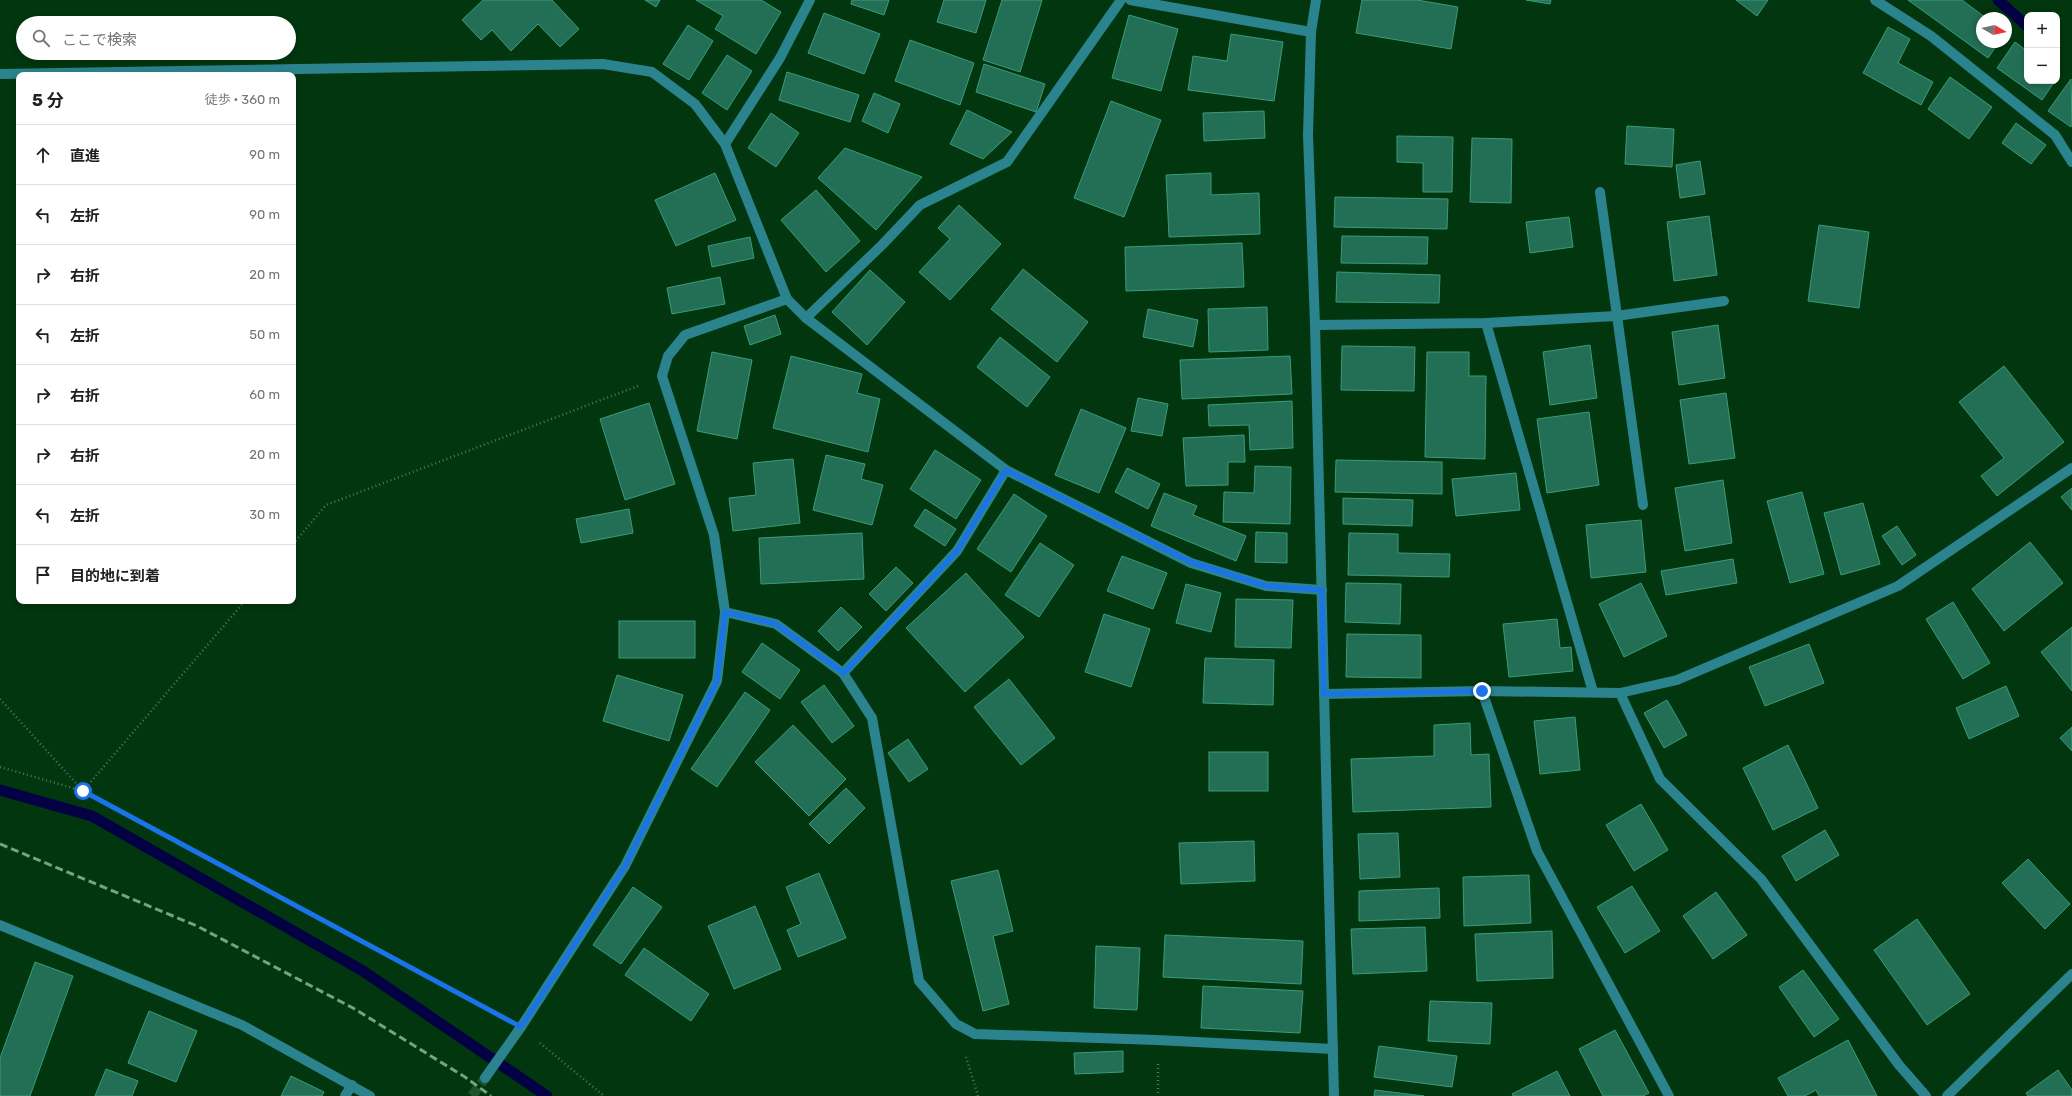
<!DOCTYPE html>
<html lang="ja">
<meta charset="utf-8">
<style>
:root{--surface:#fff;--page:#f6f6f6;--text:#202124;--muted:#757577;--line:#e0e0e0}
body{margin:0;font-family:Rubik,"Noto Sans JP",sans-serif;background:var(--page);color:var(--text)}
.controls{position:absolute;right:12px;top:12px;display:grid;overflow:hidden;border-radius:8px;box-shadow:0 2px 6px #0003}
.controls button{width:36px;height:36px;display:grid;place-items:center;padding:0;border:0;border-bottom:1px solid var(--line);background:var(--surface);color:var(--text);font:20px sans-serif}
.compass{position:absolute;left:1976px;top:12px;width:36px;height:36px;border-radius:50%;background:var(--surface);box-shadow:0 2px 6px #0003;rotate:99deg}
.stop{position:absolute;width:12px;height:12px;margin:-9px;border:3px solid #1a73e8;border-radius:50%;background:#fff}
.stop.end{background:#1a73e8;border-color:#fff;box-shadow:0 1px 4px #0008}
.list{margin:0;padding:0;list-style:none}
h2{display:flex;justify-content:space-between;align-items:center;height:52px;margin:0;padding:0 16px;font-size:17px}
h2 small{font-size:13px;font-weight:400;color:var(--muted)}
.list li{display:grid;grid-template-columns:26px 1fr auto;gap:12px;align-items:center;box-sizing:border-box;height:60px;padding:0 16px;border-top:1px solid var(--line)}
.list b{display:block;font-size:15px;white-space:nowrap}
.list em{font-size:13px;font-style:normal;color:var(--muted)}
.icon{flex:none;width:22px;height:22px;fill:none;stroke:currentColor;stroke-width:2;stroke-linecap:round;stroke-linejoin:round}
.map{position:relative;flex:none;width:2072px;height:1096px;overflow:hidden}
.search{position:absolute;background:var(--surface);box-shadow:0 2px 6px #0003;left:16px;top:16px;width:280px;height:44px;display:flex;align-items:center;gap:10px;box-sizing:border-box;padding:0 14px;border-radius:22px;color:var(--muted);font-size:15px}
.panel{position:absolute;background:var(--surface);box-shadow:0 2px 6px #0003;left:16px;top:72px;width:280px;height:532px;border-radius:8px}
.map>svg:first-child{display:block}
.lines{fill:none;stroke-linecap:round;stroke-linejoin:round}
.stream{stroke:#030044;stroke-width:11}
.building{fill:#226f55;stroke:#389d7b}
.minor-tunnel{stroke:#20522b;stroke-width:10;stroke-dasharray:10 5;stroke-linecap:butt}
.path{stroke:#4d7a56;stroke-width:2.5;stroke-dasharray:1 3;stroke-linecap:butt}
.minor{stroke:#2b838d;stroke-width:10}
.rail{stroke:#79a17f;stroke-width:3;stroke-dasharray:8 4;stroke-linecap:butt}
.route{stroke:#1a73e8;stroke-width:5}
</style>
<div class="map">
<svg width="2072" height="1096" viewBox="0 0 2072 1096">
<rect width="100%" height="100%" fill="#01360e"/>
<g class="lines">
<g class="stream">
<polyline points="1998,0 2027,26"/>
<polyline points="0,790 92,816 363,971 547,1096"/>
</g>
</g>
<g class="building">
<polygon points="483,0 552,0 579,29 560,47 538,24 511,51 492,30 481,40 462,20"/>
<polygon points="645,0 660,0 656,7"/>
<polygon points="696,0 761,0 781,12 756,54 715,29 723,16"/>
<polygon points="852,0 889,0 884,15 851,4"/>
<polygon points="944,0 986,0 976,33 937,22"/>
<polygon points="1002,0 1042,0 1020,72 983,60"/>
<polygon points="1362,0 1417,0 1458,7 1451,49 1356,33"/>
<polygon points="1526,0 1551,0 1550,4"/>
<polygon points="1736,0 1768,0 1757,16"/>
<polygon points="1908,0 1962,0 1986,18 1982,18 1982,42 1999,42 1988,58"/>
<polygon points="824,13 880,34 864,74 808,53"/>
<polygon points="1129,15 1178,29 1161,91 1112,78"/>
<polygon points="688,25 713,41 689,80 663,64"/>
<polygon points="1888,27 1910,39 1898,63 1933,82 1921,105 1863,73"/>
<polygon points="1231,34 1283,42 1274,101 1188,90 1193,56 1227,61"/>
<polygon points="910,40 974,63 960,105 895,81"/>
<polygon points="2015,42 2027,51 2027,81 2055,81 2042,100 1997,68"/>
<polygon points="727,55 752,71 727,110 702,93"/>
<polygon points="984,64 1045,84 1036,112 976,92"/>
<polygon points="787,72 859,95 850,122 779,100"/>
<polygon points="1950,77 1992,107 1969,139 1928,109"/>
<polygon points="2071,79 2072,125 2071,127 2048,111"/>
<polygon points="874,93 900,104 888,133 862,121"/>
<polygon points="1111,101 1161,120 1124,217 1074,198"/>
<polygon points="967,110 1012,132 983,159 950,144"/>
<polygon points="1264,111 1265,138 1204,141 1203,113"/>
<polygon points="771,113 799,133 776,167 748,148"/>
<polygon points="2016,123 2046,145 2031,164 2002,143"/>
<polygon points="1627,126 1674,129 1672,167 1625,164"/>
<polygon points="1397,136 1453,137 1452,192 1423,192 1423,163 1397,162"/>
<polygon points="1472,138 1512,139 1511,203 1470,202"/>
<polygon points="845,148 922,177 876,230 818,178"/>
<polygon points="1700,161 1705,194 1680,198 1676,165"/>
<polygon points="715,173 736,220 676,246 655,200"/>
<polygon points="1211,173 1211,195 1259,193 1260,234 1169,237 1166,175"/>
<polygon points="816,190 860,241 826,272 781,220"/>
<polygon points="1335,197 1448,199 1447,229 1334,227"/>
<polygon points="959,205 1001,244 950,300 919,272 950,239 938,228"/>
<polygon points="1709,216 1717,275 1674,281 1667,222"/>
<polygon points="1569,217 1573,247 1530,253 1526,222"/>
<polygon points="1819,225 1869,232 1859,308 1808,301"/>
<polygon points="1342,236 1428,237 1427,264 1341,263"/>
<polygon points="750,237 754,258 712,267 708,246"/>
<polygon points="1242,243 1244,287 1126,291 1125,247"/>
<polygon points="1023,269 1088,322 1057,362 991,309"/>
<polygon points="870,270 905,302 867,345 832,312"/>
<polygon points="1337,272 1440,275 1439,303 1336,302"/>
<polygon points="720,277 725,304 672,314 667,288"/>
<polygon points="1267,307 1268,350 1209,352 1208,309"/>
<polygon points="1148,309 1198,320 1193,347 1143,337"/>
<polygon points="775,315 781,334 750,345 744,326"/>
<polygon points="1718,325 1725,378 1679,385 1672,332"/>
<polygon points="1000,337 1050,377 1027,407 977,367"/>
<polygon points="1590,345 1597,398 1550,405 1543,352"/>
<polygon points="1342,346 1415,347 1414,391 1341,390"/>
<polygon points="712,352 752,360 737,439 697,431"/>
<polygon points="1427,352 1469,352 1469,376 1486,376 1485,459 1425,457"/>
<polygon points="791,356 862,374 857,393 880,399 868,452 773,428"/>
<polygon points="1290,356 1292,394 1182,399 1180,360"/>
<polygon points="2004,366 2064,442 1997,496 1981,476 2004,458 1959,402"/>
<polygon points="1726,393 1735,458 1689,464 1680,400"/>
<polygon points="1138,398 1168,404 1162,436 1131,431"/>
<polygon points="1292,401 1293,448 1250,450 1249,425 1209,426 1208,405"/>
<polygon points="649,403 675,484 625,500 600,419"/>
<polygon points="1081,409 1126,428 1099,493 1055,475"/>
<polygon points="1589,412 1599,485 1547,493 1537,419"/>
<polygon points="1244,435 1245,462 1228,462 1228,485 1186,486 1183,438"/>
<polygon points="935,450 981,480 956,519 910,489"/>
<polygon points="826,455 865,464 861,479 883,485 872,525 813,510"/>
<polygon points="793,459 800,523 733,531 729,498 756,495 753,463"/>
<polygon points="1336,460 1442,462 1442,494 1335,492"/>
<polygon points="1255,466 1291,467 1290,524 1223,522 1224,492 1254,493"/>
<polygon points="1127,468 1160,484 1148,509 1115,492"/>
<polygon points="1516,473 1520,510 1456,516 1452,479"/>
<polygon points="1723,480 1732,543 1685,551 1675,488"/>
<polygon points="2072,488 2072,510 2061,497"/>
<polygon points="1802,492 1824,574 1790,583 1767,501"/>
<polygon points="1164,493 1197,506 1193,515 1246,536 1236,561 1151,526"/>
<polygon points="1014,494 1047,516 1011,572 977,549"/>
<polygon points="1343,498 1413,500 1412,526 1343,524"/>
<polygon points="1863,503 1880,564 1841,575 1824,513"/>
<polygon points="629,509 633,533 581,543 576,519"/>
<polygon points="925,509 956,529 945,546 914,526"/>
<polygon points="1641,520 1646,572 1591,578 1586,525"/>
<polygon points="1897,526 1916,555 1902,565 1882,536"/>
<polygon points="1256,532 1287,533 1287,563 1255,562"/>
<polygon points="862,533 864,579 761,584 759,538"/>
<polygon points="1349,533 1398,534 1398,553 1450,554 1449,577 1348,575"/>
<polygon points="2030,542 2063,583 2004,631 1972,589"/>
<polygon points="1040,543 1074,565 1039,617 1005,595"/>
<polygon points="1122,556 1167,573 1153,609 1107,591"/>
<polygon points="1733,559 1737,583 1666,595 1661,571"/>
<polygon points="896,567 913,583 886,611 869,594"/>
<polygon points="966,573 1024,637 965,692 906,628"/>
<polygon points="1346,583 1401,584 1400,624 1345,622"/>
<polygon points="1641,583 1667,636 1624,657 1599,604"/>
<polygon points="1186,584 1221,593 1211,632 1176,623"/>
<polygon points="1236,599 1293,600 1291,648 1235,647"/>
<polygon points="1953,602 1990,663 1963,679 1926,619"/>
<polygon points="841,607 862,627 838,651 818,631"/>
<polygon points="1104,614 1150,629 1131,687 1085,672"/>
<polygon points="1557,619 1560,648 1571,647 1573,671 1509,677 1503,624"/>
<rect x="619" y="621" width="76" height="37"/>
<polygon points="2072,627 2072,691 2041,652"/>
<polygon points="1347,634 1421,635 1421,678 1346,677"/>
<polygon points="762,643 800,670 780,699 742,672"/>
<polygon points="1809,644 1824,683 1765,706 1749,667"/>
<polygon points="1205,658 1274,660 1273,705 1203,703"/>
<polygon points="617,675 683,695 669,741 603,721"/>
<polygon points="1009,679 1055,738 1021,765 974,707"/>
<polygon points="824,685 854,726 832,743 801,702"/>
<polygon points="2006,686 2019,716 1969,739 1956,708"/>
<polygon points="745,692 770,710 717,787 691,769"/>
<polygon points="1667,700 1687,735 1664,748 1644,713"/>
<polygon points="1575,717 1580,770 1540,774 1534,721"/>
<polygon points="1470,723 1471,755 1489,754 1491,807 1353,812 1351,759 1434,756 1434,725"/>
<polygon points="793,725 846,779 809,816 755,762"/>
<polygon points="2072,727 2072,751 2060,738"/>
<polygon points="908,739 928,769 909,782 888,753"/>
<polygon points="1788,745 1818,808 1773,830 1743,768"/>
<rect x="1209" y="752" width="59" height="39"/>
<polygon points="846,788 865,808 829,844 809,824"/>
<polygon points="1641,804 1668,850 1634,871 1606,825"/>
<polygon points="1825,830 1839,855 1796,881 1782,856"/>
<polygon points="1398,833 1400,877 1360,879 1358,834"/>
<polygon points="1254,841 1255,881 1181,884 1179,843"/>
<polygon points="2028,859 2070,904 2045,929 2002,883"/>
<polygon points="998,870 1013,931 993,936 1009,1004 983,1011 951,881"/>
<polygon points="819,873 846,938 798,957 787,930 801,924 786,887"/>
<polygon points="1529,875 1531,923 1464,926 1463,877"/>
<polygon points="1632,886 1660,931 1625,953 1597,907"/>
<polygon points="633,887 662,907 621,964 593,945"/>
<polygon points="1439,888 1440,918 1359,921 1359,891"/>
<polygon points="1716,892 1747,935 1713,959 1683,916"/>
<polygon points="755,906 781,969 734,989 708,926"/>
<polygon points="1917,919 1970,994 1927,1025 1874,950"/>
<polygon points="1425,927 1427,971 1353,974 1351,929"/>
<polygon points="1552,931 1553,978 1477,981 1475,934"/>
<polygon points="1165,935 1303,941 1301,984 1163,977"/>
<polygon points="1096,946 1140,948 1137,1010 1094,1008"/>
<polygon points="644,948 709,994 691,1021 625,975"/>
<polygon points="35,962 73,976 30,1096 0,1096 0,1058"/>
<polygon points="1803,970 1839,1019 1814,1037 1779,987"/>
<polygon points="1203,986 1303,991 1300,1033 1201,1028"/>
<polygon points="1430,1001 1492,1003 1490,1044 1428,1041"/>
<polygon points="149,1011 197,1031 176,1082 128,1063"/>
<polygon points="1615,1030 1649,1093 1643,1096 1603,1096 1579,1049"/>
<polygon points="1848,1040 1877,1096 1819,1096 1816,1090 1805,1096 1788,1096 1778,1078"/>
<polygon points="1379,1046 1457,1056 1452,1087 1374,1077"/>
<polygon points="1123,1051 1123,1072 1075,1074 1074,1053"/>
<polygon points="106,1069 138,1081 132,1096 95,1096"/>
<polygon points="2058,1070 2072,1090 2072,1096 2028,1096 2026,1093"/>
<polygon points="1557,1071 1570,1096 1513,1096 1512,1094"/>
<polygon points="291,1076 324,1092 322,1096 281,1096"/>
<polygon points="1375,1090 1424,1096 1374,1096"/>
</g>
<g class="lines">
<polyline class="minor-tunnel" points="472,1096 485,1078"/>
<g class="path">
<polyline points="293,544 326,505 638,386"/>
<polyline points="0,699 83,791 245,601"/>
<polyline points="0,767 83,791 499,1015"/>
<polyline points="540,1043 604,1096"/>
<polyline points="966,1057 978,1096"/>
<polyline points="1158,1064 1158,1096"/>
</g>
<g class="minor">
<polyline points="1130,0 1311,32"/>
<polyline points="1316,0 1311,32 1308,135 1315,325 1334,1096"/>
<polyline points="1875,0 1931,36 2055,135 2072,162"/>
<polyline points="0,74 603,64 652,72 695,104 725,144 787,299 806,318 1006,470 1191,563 1266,586 1322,590"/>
<polyline points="725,144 780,58 810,0"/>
<polyline points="1600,192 1643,505"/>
<polyline points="806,318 882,245 920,205 1007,162 1121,0"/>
<polyline points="1486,323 1593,692"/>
<polyline points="1315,325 1486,323 1616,316 1724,301"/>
<polyline points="725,612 776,624 843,673 872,718 919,981 956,1024 975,1034 1157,1040 1333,1049"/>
<polyline points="843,673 957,551 1006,470"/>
<polyline points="1482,691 1537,851 1669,1096"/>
<polyline points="1620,693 1660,779 1761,879 1899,1065 1926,1096"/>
<polyline points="1324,694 1482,691 1620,693 1677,680 1898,586 2072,468"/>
<polyline points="0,925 242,1025 370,1096"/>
<polyline points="485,1078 521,1027 625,866 717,681 725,612 714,535 662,376 668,356 685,335 787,299"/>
<polyline points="345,1096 352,1085"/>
<polyline points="1947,1096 2072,974"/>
</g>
<polyline class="rail" points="0,844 197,926 353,1008 465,1077 491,1096"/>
</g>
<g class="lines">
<polyline class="route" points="83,791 521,1027 625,866 717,681 725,612 776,624 844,673 957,551 1006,470 1191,562 1266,586 1322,590 1324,694 1482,691"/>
</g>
</svg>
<div class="controls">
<button>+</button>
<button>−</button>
</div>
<svg class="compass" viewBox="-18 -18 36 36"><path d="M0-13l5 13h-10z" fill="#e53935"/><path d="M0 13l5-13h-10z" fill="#757577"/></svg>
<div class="stop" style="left:83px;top:791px"></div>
<div class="stop end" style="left:1482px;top:691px"></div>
<div class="search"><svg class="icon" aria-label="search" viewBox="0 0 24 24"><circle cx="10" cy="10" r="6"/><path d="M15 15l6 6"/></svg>ここで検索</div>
<section class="panel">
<h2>5 分<small>徒歩 · 360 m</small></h2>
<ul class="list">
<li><svg class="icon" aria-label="ahead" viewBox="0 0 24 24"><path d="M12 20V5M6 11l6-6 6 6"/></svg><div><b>直進</b></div><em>90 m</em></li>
<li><svg class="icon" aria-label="left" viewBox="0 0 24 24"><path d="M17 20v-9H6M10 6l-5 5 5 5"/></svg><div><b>左折</b></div><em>90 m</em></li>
<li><svg class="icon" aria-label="right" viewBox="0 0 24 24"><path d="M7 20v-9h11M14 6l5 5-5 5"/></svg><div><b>右折</b></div><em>20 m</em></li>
<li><svg class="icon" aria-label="left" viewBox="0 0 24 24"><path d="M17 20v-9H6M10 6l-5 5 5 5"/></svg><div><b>左折</b></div><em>50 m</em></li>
<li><svg class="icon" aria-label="right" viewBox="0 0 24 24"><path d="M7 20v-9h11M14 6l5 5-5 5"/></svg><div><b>右折</b></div><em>60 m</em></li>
<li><svg class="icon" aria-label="right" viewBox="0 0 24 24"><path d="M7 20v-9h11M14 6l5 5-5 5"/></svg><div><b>右折</b></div><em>20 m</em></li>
<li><svg class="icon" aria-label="left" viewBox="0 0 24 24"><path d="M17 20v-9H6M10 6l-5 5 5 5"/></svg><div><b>左折</b></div><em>30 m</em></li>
<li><svg class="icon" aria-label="arrive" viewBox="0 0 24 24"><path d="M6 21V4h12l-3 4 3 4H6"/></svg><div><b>目的地に到着</b></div></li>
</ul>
</section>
</div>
